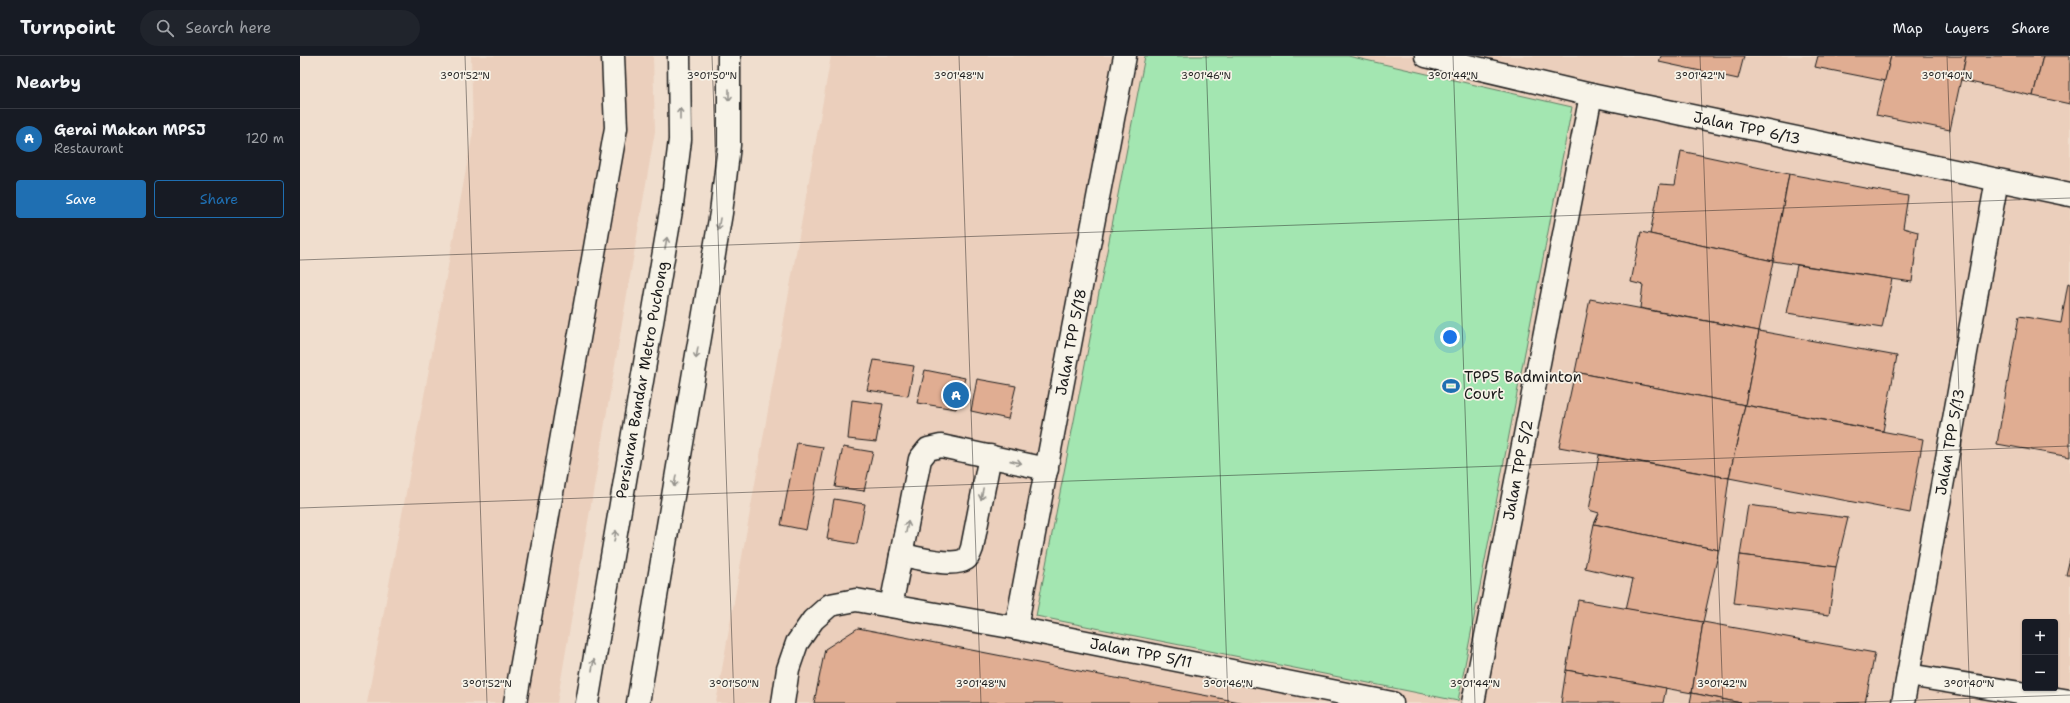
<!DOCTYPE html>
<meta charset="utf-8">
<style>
:root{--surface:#171b24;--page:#20242c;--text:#f1f3f6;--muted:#9ea1a6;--line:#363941;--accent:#1f6fb2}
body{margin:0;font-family:"Shantell Sans",sans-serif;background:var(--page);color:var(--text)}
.controls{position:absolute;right:12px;bottom:12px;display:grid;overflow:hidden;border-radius:4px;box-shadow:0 1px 3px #0004}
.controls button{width:36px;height:36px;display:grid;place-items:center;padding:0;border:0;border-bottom:1px solid var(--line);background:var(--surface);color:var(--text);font:20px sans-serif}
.you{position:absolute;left:1150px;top:281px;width:14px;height:14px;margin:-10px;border:3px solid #fff;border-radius:50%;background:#1a73e8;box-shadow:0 0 0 6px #1a73e833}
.badge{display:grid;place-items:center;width:26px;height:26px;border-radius:50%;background:var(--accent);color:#fff;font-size:13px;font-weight:700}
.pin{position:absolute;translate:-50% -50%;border:2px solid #fff;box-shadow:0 1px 4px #0006}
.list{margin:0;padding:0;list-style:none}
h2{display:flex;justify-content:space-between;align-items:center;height:52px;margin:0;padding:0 16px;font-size:17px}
h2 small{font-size:13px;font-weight:400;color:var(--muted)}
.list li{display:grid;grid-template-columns:26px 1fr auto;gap:12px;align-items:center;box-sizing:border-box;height:60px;padding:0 16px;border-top:1px solid var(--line)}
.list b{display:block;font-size:15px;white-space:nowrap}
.list p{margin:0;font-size:13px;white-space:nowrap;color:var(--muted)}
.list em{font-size:13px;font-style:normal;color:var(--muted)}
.actions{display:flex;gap:8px;padding:12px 16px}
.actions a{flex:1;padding:9px 0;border:1px solid var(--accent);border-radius:4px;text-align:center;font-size:14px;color:var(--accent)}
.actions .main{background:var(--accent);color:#fff}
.icon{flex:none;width:22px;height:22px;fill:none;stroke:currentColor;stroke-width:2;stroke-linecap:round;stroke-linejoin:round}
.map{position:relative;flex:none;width:1770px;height:647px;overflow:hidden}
header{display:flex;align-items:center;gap:24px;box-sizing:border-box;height:56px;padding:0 20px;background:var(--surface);border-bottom:1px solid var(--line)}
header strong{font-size:19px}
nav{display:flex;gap:22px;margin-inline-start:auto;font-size:14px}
.search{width:280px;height:36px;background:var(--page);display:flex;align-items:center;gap:10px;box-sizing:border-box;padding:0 14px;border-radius:22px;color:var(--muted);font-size:15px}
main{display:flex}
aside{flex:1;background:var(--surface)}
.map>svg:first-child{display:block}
.built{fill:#ebcfbc;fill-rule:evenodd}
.green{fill:#a3e6b1;stroke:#608166}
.building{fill:#e0ad92;stroke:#1c1c1c}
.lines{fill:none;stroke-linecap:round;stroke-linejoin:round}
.minor-casing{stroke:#1c1c1c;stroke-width:25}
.minor{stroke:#f7f3e8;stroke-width:22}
.oneway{stroke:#94928c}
.ticks{fill:none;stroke:#1c1c1c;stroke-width:1;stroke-opacity:0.45}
.labels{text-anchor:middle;stroke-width:3.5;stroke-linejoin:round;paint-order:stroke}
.street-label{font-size:15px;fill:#1c1c1c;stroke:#f7f3e8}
.poi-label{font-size:15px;fill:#1c1c1c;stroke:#f7f3e8;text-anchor:start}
.ticks-label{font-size:10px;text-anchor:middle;fill:#1c1c1c;stroke:#f7f3e8;stroke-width:3.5;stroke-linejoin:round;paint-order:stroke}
</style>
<header>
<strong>Turnpoint</strong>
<div class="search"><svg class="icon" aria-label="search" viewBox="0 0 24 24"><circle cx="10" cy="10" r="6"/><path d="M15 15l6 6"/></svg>Search here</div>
<nav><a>Map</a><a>Layers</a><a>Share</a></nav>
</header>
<main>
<aside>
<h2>Nearby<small></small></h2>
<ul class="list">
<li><span class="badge">A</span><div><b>Gerai Makan MPSJ</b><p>Restaurant</p></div><em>120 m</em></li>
</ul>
<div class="actions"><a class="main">Save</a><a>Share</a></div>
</aside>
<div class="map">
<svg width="1770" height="647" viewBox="0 0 1770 647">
<rect width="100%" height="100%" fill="#f0dece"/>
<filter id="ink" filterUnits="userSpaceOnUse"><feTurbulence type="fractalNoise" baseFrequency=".025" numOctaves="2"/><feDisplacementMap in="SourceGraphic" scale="8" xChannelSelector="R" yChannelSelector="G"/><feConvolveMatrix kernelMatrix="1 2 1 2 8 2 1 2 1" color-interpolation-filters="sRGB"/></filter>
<g filter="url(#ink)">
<g class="built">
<polygon points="171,0 353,0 355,75 257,647 67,647 173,76"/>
<path d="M531 0H1770V647H416ZM1725 566H1755V632H1725Z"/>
</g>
<polygon class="green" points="845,0 1048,0 1272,51 1158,645 736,560"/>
<g class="building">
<polygon points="1361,0 1444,0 1438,23 1359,6"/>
<polygon points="1518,0 1591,0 1585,25 1515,11"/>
<polygon points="1591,0 1666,0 1650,74 1576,59"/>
<polygon points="1666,0 1743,0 1733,40 1661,24"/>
<polygon points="1743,0 1770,0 1770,48 1733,40"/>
<polygon points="1381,95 1489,118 1473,205 1350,178 1360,128 1375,129"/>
<polygon points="1489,118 1608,140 1603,172 1618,176 1612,226 1473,205"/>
<polygon points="1341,176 1473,205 1459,275 1340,252 1343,229 1331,226"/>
<polygon points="1497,209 1592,223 1582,272 1487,257"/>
<polygon points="1768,227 1770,228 1770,401 1697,388 1719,260 1761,267"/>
<polygon points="1290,243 1459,275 1445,349 1275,316"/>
<polygon points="1459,275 1597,300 1583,375 1445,349"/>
<polygon points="574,304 614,310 608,340 567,334"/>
<polygon points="625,314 665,322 656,353 617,347"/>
<polygon points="1275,316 1445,349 1429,422 1259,391"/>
<polygon points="677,323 716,330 708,363 671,355"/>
<polygon points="552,344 583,348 576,386 548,383"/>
<polygon points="1445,349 1623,383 1610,457 1429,422"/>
<polygon points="497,387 523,391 506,474 481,469"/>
<polygon points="543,391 573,396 564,435 535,431"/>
<polygon points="1299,399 1429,422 1419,494 1294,468 1299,457 1289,454"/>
<polygon points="534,443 565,448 557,488 527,483"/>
<polygon points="1448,449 1548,462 1536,511 1440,499"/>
<polygon points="1294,468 1419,494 1403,566 1326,553 1333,523 1285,512"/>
<polygon points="1440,499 1536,511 1529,559 1434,547"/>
<polygon points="1770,502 1770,519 1766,519"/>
<polygon points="1278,544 1403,566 1392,637 1266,614"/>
<polygon points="1403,566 1575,597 1565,647 1441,647 1392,637"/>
<polygon points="558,572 944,647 514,647 525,593"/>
<polygon points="1266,614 1366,632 1363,647 1261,647"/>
<polygon points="1392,637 1441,647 1390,647"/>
</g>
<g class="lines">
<g class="minor-casing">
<g id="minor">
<polyline points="1126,0 1291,39 1770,139"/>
<path d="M601 499C617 501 652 512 666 503 669 501 671 495 672 492L690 400"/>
<polyline points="591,550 620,403 628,393 641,390 747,413"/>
<polyline points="716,572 825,0"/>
<polyline points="1608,619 1770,645"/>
<polyline points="215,647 316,72 313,0"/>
<polyline points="287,647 372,149 380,84 379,0"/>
<polyline points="338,647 421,157 429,89 429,0"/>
<polyline points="483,647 488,613 497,587 513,564 530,549 556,544 716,572 1092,647"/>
<polyline points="1173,647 1291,39"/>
<polyline points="1603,647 1697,124"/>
</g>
</g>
<use href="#minor" class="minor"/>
</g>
<defs><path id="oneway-shaft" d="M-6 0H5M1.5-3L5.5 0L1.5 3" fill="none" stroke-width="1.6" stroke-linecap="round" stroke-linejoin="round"/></defs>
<g class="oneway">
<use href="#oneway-shaft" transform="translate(429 39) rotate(90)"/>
<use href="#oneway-shaft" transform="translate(380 58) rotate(-90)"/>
<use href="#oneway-shaft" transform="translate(419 168) rotate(100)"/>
<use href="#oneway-shaft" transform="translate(366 187) rotate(-80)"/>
<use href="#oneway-shaft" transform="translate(397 297) rotate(100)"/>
<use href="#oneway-shaft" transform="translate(716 406) rotate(13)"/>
<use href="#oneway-shaft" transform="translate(375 425) rotate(100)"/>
<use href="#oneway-shaft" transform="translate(682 438) rotate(101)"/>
<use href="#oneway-shaft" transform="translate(607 471) rotate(-79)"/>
<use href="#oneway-shaft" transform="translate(315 480) rotate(-80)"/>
<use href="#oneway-shaft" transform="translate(293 609) rotate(-80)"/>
</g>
</g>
<path class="ticks" d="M165 0 187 647M412 0 434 647M659 0 681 647M906 0 928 647M1153 0 1175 647M1400 0 1423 647M1647 0 1670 647M0 204 1770 142M0 452 1770 390M1533 647 1770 639"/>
<defs>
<g id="stadium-bare" transform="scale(1.38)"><path d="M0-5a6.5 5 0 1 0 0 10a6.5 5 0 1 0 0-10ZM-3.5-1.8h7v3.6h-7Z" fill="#1f6fb2" stroke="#f7f3e8" stroke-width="2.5" paint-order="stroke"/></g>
</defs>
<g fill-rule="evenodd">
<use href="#stadium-bare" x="1151" y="330"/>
</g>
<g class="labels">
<g class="street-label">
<text transform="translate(1447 72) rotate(12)" y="5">Jalan TPP 6/13</text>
<text transform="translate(771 286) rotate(-79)" y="5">Jalan TPP 5/18</text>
<text transform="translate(342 324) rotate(-80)" y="5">Persiaran Bandar Metro Puchong</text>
<text transform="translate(1650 386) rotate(-80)" y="5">Jalan TPP 5/13</text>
<text transform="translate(1218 414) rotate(-79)" y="5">Jalan TPP 5/2</text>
<text transform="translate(841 597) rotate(11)" y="5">Jalan TPP 5/11</text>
</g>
<g class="poi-label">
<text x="1164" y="326">TPP5 Badminton<tspan x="1164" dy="17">Court</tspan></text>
</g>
</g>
<g class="ticks-label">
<text x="165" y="23">3°01'52"N</text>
<text x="412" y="23">3°01'50"N</text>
<text x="659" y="23">3°01'48"N</text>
<text x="906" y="23">3°01'46"N</text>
<text x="1153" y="23">3°01'44"N</text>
<text x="1400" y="23">3°01'42"N</text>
<text x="1647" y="23">3°01'40"N</text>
<text x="187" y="631">3°01'52"N</text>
<text x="434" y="631">3°01'50"N</text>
<text x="681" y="631">3°01'48"N</text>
<text x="928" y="631">3°01'46"N</text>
<text x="1175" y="631">3°01'44"N</text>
<text x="1422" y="631">3°01'42"N</text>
<text x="1669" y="631">3°01'40"N</text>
</g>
</svg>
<div class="controls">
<button>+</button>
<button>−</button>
</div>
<div class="you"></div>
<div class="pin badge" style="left:656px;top:339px">A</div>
</div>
</main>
